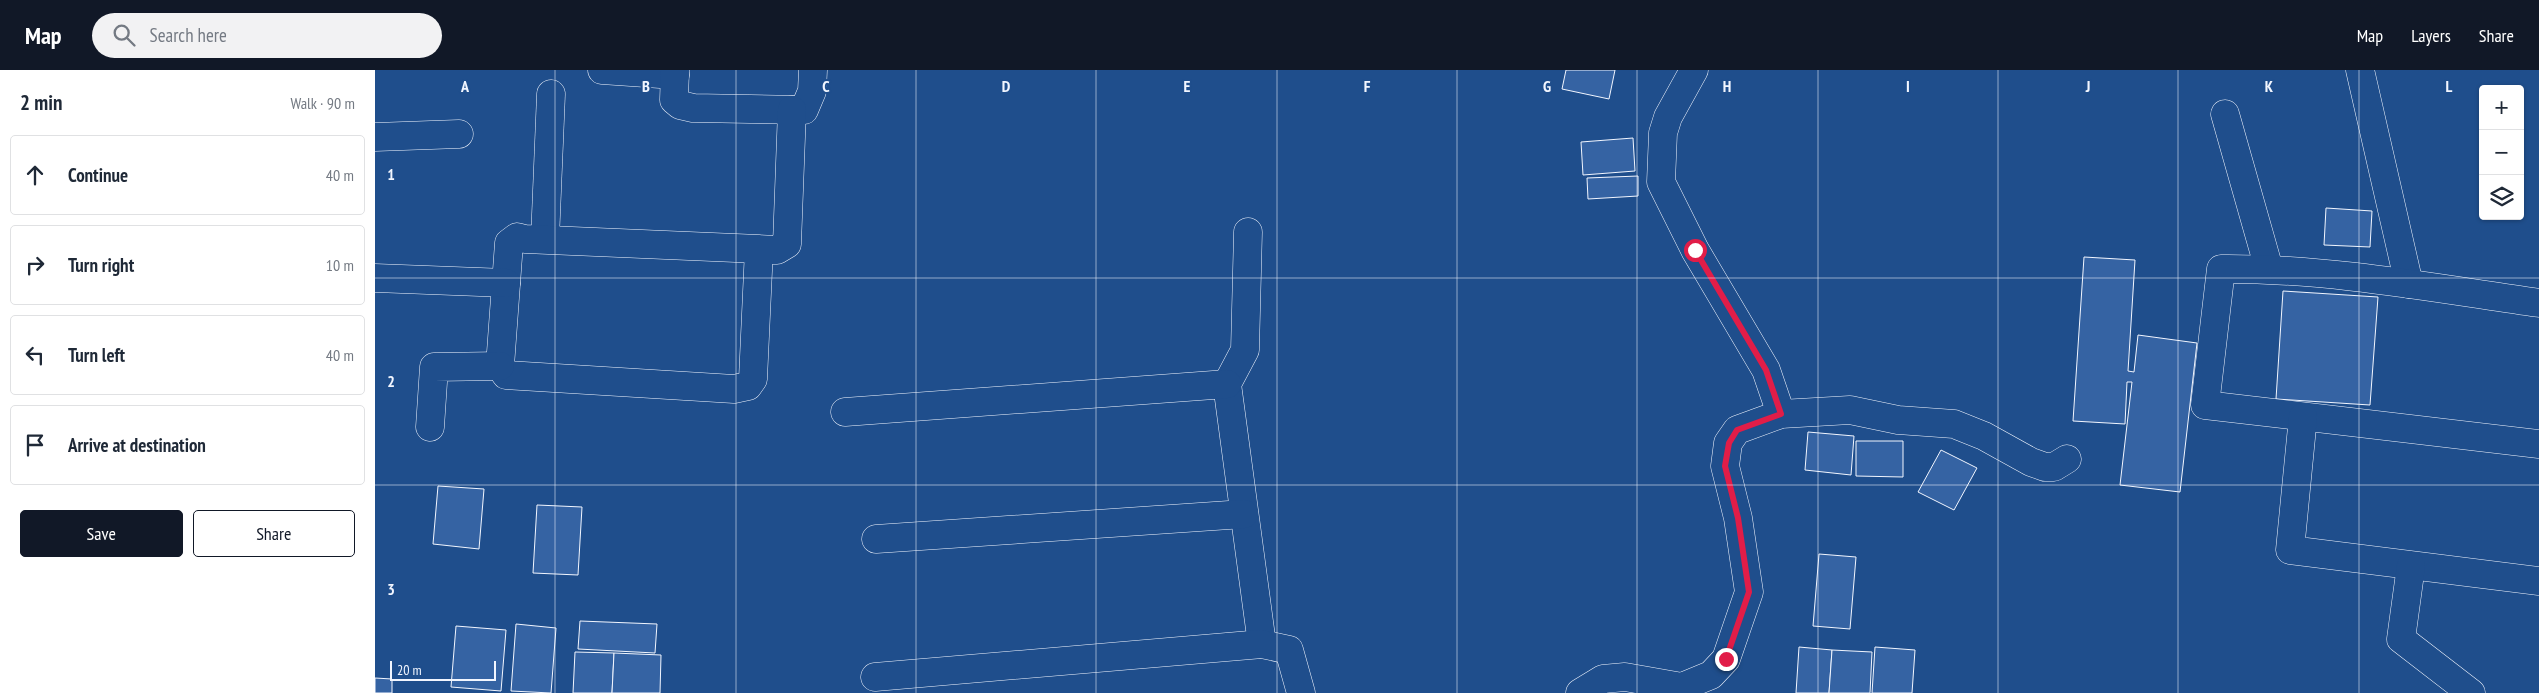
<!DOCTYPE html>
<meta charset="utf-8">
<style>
:root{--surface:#fff;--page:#f2f2f3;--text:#1f2937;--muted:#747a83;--line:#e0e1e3;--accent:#111827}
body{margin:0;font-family:"PT Sans Narrow",sans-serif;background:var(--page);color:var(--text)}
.controls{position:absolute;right:15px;top:15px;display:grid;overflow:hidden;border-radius:5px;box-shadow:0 1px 4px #0004}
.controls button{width:45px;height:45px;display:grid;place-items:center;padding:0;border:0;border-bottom:1px solid var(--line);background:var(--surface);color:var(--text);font:25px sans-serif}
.scale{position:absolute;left:15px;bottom:12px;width:106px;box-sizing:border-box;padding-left:5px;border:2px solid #f2f6ff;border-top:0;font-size:14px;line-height:18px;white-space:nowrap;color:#f2f6ff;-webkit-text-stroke:4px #1f4e8c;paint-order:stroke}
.stop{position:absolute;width:15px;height:15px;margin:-11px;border:4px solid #e11d48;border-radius:50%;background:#fff}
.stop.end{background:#e11d48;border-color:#fff;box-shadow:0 1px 5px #0008}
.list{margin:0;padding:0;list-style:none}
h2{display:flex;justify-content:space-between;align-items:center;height:65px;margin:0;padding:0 20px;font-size:21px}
h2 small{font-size:16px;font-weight:400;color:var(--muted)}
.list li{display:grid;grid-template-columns:32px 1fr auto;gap:15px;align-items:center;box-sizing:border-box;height:80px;margin:0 10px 10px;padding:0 10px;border:1px solid var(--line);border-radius:5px}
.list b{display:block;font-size:19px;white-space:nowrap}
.list em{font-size:16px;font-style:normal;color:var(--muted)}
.actions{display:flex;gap:10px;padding:15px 20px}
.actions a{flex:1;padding:11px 0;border:1px solid var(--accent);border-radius:5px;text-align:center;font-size:18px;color:var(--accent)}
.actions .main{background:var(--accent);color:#fff}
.icon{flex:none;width:28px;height:28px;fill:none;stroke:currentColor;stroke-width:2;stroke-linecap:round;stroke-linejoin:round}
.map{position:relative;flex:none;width:2164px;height:623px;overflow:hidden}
header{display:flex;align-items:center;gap:30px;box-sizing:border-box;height:70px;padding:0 25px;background:var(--accent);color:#fff}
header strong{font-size:24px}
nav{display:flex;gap:28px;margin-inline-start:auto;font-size:18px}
.search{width:350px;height:45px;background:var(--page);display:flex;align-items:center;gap:12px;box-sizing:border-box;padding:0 18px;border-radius:28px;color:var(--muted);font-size:19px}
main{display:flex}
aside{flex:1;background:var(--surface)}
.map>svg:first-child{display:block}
.building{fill:#3563a3;stroke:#f2f6ff}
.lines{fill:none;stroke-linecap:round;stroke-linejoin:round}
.minor-casing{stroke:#f2f6ff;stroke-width:29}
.minor{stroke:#1f4e8c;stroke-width:28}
.route{stroke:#e11d48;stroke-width:6}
.grid{fill:none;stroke:#f2f6ff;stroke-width:1;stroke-opacity:0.55}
.grid-label{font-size:16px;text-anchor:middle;font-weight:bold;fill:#f2f6ff;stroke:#1f4e8c;stroke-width:4;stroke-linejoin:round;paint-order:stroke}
</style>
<header>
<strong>Map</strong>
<div class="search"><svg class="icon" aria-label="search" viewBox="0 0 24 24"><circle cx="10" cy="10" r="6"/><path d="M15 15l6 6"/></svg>Search here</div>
<nav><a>Map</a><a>Layers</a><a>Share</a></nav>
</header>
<main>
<aside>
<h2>2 min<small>Walk · 90 m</small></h2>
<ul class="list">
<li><svg class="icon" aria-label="ahead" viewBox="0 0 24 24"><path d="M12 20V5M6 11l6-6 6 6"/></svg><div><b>Continue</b></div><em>40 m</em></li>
<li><svg class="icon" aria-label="right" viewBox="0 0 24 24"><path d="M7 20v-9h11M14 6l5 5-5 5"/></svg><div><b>Turn right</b></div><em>10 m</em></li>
<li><svg class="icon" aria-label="left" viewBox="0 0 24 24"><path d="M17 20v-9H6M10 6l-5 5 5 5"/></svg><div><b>Turn left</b></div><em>40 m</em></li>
<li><svg class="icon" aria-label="arrive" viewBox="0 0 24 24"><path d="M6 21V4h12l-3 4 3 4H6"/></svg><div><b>Arrive at destination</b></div></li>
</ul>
<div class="actions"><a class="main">Save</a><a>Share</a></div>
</aside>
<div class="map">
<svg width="2164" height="623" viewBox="0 0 2164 623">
<rect width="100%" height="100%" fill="#1f4e8c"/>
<g class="building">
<polygon points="1191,0 1240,0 1234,29 1187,19"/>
<polygon points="1258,68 1260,101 1208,105 1206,72"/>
<polygon points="1263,106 1263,126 1213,129 1212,108"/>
<polygon points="1951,138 1997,141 1995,177 1949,175"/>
<polygon points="1709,187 1760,190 1753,301 1759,302 1763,265 1822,273 1805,422 1745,415 1757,312 1752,312 1750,354 1698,351"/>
<polygon points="1908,221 2003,227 1995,335 1901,329"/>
<polygon points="1433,362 1479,366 1476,405 1430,400"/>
<polygon points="1481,371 1528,371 1528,407 1481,406"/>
<polygon points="1566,380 1602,398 1579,440 1543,422"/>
<polygon points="63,416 109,419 104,479 58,474"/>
<polygon points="162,435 207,437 203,505 158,503"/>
<polygon points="1444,484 1481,487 1475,559 1438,556"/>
<polygon points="205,551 282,554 280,583 203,579"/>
<polygon points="141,554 181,558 176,623 136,621"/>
<polygon points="81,556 131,560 126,621 76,617"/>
<polygon points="1424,577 1457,580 1454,623 1421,623"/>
<polygon points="1500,577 1540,580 1537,623 1497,623"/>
<polygon points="1457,580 1497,582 1495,623 1454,623"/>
<polygon points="200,582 239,583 237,623 198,623"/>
<polygon points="239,583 286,585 285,623 237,623"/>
<polygon points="0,608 17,609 17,623 0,623"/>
</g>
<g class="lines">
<g class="minor-casing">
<g id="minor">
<polyline points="227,0 300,5"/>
<polyline points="300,0 299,30 305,35 318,38 429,40 437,21 438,0"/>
<polyline points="1319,0 1293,47 1288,63 1286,112 1320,180 1391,300 1406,344"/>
<polyline points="1985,0 2034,214"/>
<polyline points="1850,44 1894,199"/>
<polyline points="0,67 84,64"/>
<polyline points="873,162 870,280 852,314 887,574 914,580 926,623"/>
<polyline points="170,169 176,24"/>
<polyline points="384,179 378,309 373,316 359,319 131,305 125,296 134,173 142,167 150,169 384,179 402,180 412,174 417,40"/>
<polyline points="0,208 131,213"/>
<path d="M2164 233C2059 218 1952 198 1846 199L1830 335 2164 374"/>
<polyline points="470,342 852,314"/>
<polyline points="1928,347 1915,480 2164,511"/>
<polyline points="55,357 59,297 125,296"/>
<polyline points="501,469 869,444"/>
<polyline points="2036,496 2026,569 2096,623"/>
<polyline points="500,607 887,574"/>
<polyline points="1205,623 1228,609 1250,607 1307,617 1336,605 1351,589 1374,522 1363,448 1350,396 1353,373 1362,360 1406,344 1475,340 1523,350 1579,354 1609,366 1656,392 1670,397 1679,397 1692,389"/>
</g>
</g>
<use href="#minor" class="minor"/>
</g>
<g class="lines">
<polyline class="route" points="1320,180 1391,300 1406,344 1362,360 1354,373 1350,396 1363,448 1374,522 1351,589"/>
</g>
<path class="grid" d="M180 0V623M361 0V623M541 0V623M721 0V623M902 0V623M1082 0V623M1262 0V623M1443 0V623M1623 0V623M1803 0V623M1984 0V623M0 208H2164M0 415H2164"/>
<g class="grid-label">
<text x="90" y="22">A</text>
<text x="271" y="22">B</text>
<text x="451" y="22">C</text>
<text x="631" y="22">D</text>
<text x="812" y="22">E</text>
<text x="992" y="22">F</text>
<text x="1172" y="22">G</text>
<text x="1352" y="22">H</text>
<text x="1533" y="22">I</text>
<text x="1713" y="22">J</text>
<text x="1894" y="22">K</text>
<text x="2074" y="22">L</text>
<text x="16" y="110">1</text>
<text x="16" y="317">2</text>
<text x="16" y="525">3</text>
</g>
</svg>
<div class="controls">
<button>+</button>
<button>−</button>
<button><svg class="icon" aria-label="layers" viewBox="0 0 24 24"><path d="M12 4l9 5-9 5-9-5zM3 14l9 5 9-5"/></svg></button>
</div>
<div class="scale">20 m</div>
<div class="stop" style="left:1320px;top:180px"></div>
<div class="stop end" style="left:1351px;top:589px"></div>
</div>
</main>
